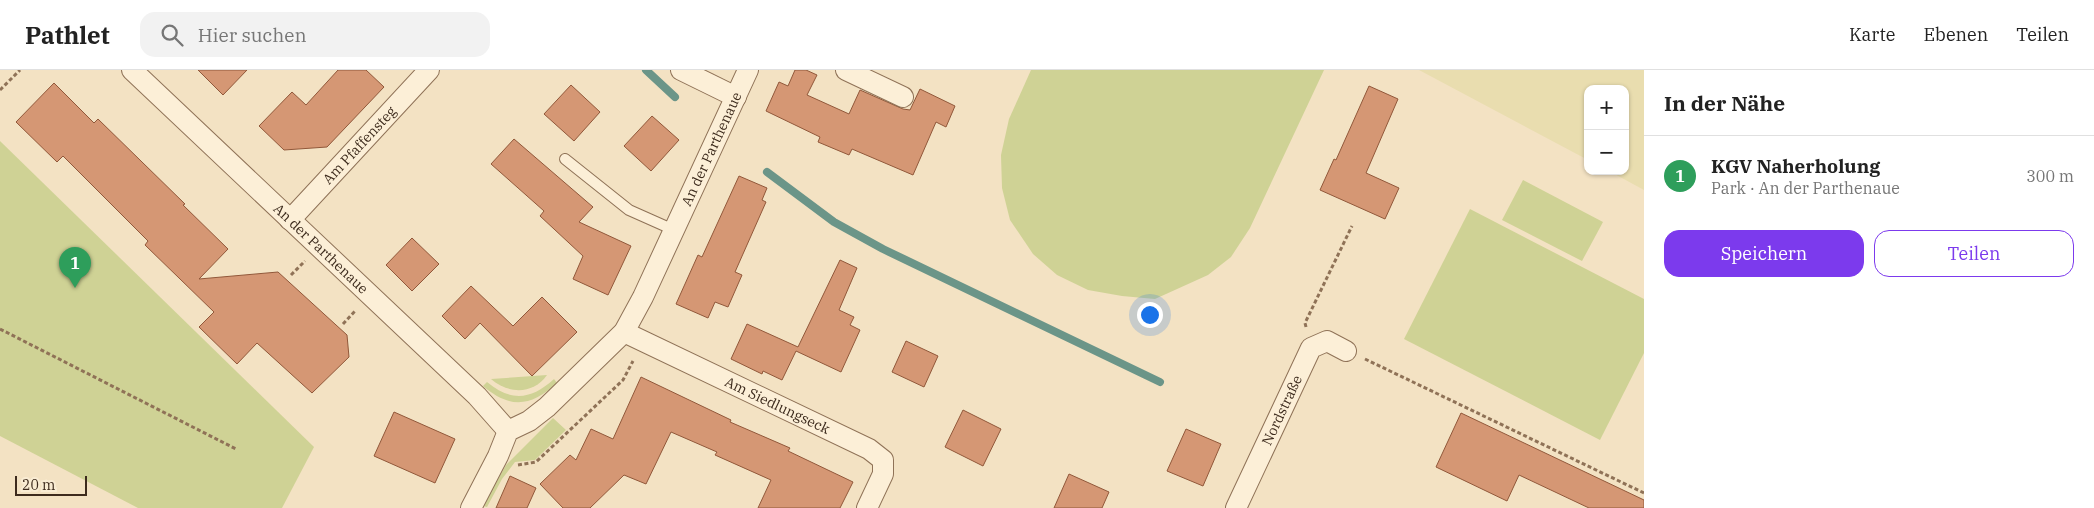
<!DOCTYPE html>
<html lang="de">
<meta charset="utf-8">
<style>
:root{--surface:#fff;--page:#f2f2f2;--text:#222;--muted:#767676;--line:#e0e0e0;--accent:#7c3aed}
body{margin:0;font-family:"IBM Plex Serif",serif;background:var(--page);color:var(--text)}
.controls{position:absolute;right:15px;top:15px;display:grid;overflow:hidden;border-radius:10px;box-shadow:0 1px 4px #0004}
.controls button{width:45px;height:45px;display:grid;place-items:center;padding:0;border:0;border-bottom:1px solid var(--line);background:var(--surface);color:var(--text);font:25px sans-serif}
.scale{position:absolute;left:15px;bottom:12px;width:72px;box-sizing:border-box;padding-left:5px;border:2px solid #3d2b1d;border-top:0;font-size:14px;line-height:18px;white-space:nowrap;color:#3d2b1d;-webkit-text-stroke:4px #f9ecd3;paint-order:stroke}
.you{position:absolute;left:1149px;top:244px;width:18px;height:18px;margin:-12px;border:4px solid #fff;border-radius:50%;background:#1a73e8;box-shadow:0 0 0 8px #1a73e833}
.badge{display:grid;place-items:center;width:32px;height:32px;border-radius:50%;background:var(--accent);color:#fff;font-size:16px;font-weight:700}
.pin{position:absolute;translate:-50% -41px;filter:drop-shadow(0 1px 2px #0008)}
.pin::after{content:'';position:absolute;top:26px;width:18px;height:15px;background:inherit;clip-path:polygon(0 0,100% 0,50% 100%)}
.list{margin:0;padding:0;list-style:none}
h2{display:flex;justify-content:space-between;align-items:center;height:65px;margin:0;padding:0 20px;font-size:21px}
h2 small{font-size:16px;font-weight:400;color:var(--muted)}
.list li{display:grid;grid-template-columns:32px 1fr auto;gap:15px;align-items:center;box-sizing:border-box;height:80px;padding:0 20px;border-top:1px solid var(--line)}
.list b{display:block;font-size:19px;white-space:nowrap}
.list p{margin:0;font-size:16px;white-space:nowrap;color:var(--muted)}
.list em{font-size:16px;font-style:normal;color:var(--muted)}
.actions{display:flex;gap:10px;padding:15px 20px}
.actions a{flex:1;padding:11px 0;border:1px solid var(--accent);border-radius:15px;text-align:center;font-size:18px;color:var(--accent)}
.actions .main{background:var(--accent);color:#fff}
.icon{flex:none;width:28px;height:28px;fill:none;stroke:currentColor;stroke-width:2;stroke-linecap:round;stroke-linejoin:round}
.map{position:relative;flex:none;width:1644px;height:438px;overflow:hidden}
header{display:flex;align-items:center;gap:30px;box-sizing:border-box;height:70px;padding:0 25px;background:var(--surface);border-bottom:1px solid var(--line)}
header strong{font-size:24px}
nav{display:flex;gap:28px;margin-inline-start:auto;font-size:18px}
.search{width:350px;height:45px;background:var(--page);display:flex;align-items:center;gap:12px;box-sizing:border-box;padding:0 18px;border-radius:15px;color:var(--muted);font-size:19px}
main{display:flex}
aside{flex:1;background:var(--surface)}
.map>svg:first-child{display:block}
.farmland{fill:#e9ddaf}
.green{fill:#cfd295}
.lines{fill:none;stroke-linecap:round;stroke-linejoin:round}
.stream{stroke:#6b9588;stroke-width:8}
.building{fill:#d59774;stroke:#91583a}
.service-casing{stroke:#8f7257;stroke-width:12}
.minor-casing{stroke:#8f7257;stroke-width:22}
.path{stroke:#8f7257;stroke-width:3;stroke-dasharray:4 2.5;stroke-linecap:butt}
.service{stroke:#fcefd7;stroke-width:10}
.minor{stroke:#fcefd7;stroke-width:20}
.labels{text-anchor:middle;stroke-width:4;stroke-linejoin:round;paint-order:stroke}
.street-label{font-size:14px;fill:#3d2b1d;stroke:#f9ecd3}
</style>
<header>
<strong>Pathlet</strong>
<div class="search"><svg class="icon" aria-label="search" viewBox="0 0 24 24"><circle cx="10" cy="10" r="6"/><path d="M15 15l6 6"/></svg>Hier suchen</div>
<nav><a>Karte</a><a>Ebenen</a><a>Teilen</a></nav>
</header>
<main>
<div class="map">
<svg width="1644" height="438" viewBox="0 0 1644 438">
<rect width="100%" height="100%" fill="#f3e2c3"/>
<polygon class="farmland" points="1419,0 1644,0 1644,120 1609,101 1625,101 1625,19 1588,19 1588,90"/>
<g class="green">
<polygon points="1031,0 1324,0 1250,158 1231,187 1208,205 1155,229 1122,226 1088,220 1057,205 1033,184 1010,150 1002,118 1001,85 1009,49"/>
<polygon points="0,71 314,377 282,438 138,438 0,366"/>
<polygon points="1523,110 1603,152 1582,191 1502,150"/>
<polygon points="1470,139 1644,229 1644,283 1600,370 1404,269"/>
<path d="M547 305C533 325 508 324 491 309Z"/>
<path d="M554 309 557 313C531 337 510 339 483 316L487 312C511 332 531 330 554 309Z"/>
<polygon points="553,348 566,360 535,390 515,392 502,409 487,437 483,436 506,395"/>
</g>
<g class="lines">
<g class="stream">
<polyline points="646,0 675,27"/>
<polyline points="767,102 834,152 883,179 1160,312"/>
</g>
</g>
<g class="building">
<polygon points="198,0 247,0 223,25"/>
<polygon points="338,0 366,0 384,17 327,77 284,80 259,56 292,22 306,35"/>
<polygon points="795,0 806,0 817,5 807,25 849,44 860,20 903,39 910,40 920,19 955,36 946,57 936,52 913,105 852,79 849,85 818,72 820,67 766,41 779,12 788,16"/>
<polygon points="54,13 94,53 98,49 185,134 183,135 228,179 199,209 278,202 347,265 349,287 312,323 257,273 237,294 199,257 214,242 145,175 148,171 63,86 57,92 16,52"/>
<polygon points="571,15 600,42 574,71 544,44"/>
<polygon points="1369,16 1398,29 1366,103 1399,118 1385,149 1320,120 1334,89 1336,90"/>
<polygon points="652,46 679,70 651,101 624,76"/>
<polygon points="514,69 593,137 579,152 631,176 608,225 573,209 583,186 540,146 544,141 491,94"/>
<polygon points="739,106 767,118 762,130 766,132 735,202 742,205 728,237 715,232 708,248 676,234 698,185 702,187"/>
<polygon points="412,168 439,194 412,221 386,195"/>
<polygon points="840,190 857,198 839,240 854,247 850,255 860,260 841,302 796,281 782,310 763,301 762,304 731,289 747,254 798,277"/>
<polygon points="471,216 513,256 542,227 577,262 532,306 480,253 465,269 442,246"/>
<polygon points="906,271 938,286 924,317 892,302"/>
<polygon points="641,307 731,350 730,352 790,378 788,381 853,412 840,438 758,438 771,410 715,385 717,382 671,362 646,414 624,405 590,438 563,438 540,414 570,385 576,390 591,359 613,369"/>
<polygon points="963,340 1001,359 983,396 945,377"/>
<polygon points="394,342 455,369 435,413 374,386"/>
<polygon points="1461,343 1644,430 1644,438 1589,438 1519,405 1507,431 1436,397"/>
<polygon points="1186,359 1221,374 1203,416 1167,401"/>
<polygon points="1069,404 1109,422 1102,438 1054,438"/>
<polygon points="510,406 536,418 527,438 496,438"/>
</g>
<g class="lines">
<g class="service-casing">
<polyline id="service" points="565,89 629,140 674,160"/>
</g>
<g class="minor-casing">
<g id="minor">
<path id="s1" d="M132 0 477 326 508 361"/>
<polyline points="681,0 736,27"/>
<polyline points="846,0 903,27"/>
<path id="s2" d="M290 150 429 0"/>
<path id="s3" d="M624 262 869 379 883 390V404L867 438"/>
<path id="s4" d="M471 438 498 386 508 361 529 351 547 337 624 262 643 227 748 0"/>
<path id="s5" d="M1236 438 1311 278 1327 271 1346 281"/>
</g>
</g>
<g class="path">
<polyline points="0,20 20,0"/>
<polyline points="291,205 305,191"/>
<polyline points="343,254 356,240"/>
<polyline points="1306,257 1305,253 1352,156"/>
<polyline points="0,259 236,379"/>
<polyline points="1365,289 1644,423"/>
<polyline points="518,395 536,392 623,310 633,291"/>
</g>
<use href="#service" class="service"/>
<use href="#minor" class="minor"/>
</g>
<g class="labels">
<g class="street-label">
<text dy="5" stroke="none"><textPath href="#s2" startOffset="102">Am Pfaffensteg</textPath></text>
<text dy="5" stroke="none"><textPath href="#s4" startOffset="442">An der Parthenaue</textPath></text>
<text dy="5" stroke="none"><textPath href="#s1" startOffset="260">An der Parthenaue</textPath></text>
<text dy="5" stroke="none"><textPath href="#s3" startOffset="170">Am Siedlungseck</textPath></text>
<text dy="5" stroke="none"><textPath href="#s5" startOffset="108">Nordstraße</textPath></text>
</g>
</g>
</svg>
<div class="controls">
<button>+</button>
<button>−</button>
</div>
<div class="scale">20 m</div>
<div class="you"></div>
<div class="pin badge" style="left:75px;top:218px;background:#2e9e5b">1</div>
</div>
<aside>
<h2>In der Nähe<small></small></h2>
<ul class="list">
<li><span class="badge" style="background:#2e9e5b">1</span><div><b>KGV Naherholung</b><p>Park · An der Parthenaue</p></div><em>300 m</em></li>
</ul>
<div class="actions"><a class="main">Speichern</a><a>Teilen</a></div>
</aside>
</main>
